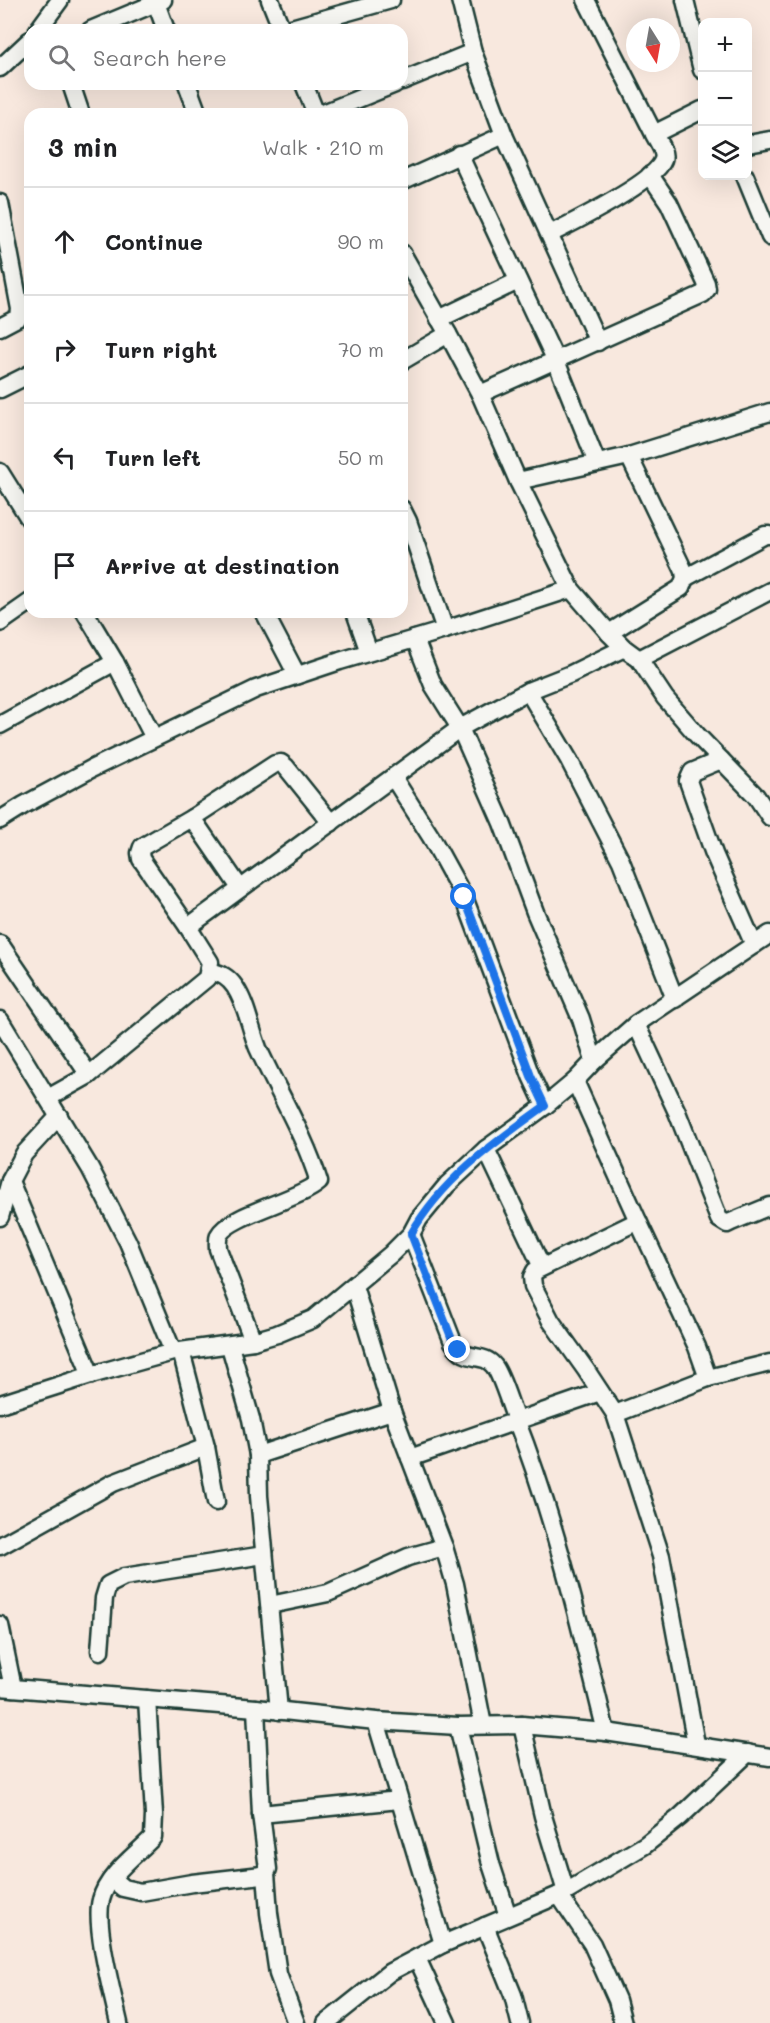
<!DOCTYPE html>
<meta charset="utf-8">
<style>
:root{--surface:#fff;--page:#f2f2f2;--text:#202124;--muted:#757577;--line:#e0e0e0}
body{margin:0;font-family:Mali,sans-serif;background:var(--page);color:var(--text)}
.controls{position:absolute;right:18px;top:18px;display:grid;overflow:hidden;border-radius:12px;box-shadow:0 6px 24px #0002}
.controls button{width:54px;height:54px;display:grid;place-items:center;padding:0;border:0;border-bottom:2px solid var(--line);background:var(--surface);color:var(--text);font:30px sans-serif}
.compass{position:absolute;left:626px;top:18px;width:54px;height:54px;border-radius:50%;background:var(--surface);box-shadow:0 6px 24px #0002;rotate:169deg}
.stop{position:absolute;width:18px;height:18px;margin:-14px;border:4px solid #1a73e8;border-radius:50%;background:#fff}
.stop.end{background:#1a73e8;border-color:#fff;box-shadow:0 2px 6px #0008}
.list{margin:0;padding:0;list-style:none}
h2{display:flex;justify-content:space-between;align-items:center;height:78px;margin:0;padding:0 24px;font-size:26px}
h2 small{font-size:20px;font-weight:400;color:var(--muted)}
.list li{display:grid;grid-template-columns:39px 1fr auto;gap:18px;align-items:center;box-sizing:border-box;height:108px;padding:0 24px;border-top:2px solid var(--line)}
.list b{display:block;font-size:22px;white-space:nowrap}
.list em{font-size:20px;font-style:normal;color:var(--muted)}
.icon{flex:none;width:33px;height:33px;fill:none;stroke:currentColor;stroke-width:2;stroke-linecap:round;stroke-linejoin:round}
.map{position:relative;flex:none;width:770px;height:2023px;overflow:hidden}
.search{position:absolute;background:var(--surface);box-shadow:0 6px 24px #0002;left:24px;top:24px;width:384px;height:66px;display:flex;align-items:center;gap:15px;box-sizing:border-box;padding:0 21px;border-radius:18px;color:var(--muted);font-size:22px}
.panel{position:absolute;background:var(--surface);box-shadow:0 6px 24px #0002;left:24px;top:108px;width:384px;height:510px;border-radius:18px}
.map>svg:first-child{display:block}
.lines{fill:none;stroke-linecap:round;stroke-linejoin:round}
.minor-casing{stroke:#1f3d34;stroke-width:21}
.minor{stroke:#f6f6f2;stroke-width:16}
.route{stroke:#1a73e8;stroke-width:8}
</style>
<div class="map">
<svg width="770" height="2023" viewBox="0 0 770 2023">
<rect width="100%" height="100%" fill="#f8e8de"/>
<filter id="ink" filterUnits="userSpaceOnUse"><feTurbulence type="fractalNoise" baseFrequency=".0167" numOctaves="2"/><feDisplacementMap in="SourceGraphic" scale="12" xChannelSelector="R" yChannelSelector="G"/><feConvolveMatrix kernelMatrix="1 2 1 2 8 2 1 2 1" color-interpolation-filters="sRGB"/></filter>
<g filter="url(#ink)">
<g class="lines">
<g class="minor-casing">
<g id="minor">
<polyline points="270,0 282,30"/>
<polyline points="460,0 473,52 504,135 598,342"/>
<polyline points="586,0 654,134 702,110"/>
<polyline points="685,0 702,70"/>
<polyline points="156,3 166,30"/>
<polyline points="38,30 60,0"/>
<polyline points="91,30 163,0"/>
<polyline points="284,30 391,0"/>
<polyline points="0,68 30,40"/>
<polyline points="402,81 473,52"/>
<polyline points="71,84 81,114"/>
<polyline points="187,84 198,114"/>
<polyline points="304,84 316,114"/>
<polyline points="321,114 395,84"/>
<polyline points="748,144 770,140"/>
<polyline points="459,154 556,361 597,463"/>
<polyline points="745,176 770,237"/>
<polyline points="402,181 504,135"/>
<polyline points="0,203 20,309 19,317 0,327"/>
<path d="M550 234C572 223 655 182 663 160 666 152 657 141 654 134"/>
<polyline points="402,253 448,334 480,394 518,481 571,589 609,633 624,648 639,659 665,698 697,735 756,796 770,817"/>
<polyline points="439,319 518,281"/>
<polyline points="402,361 448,334"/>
<polyline points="0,389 30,374"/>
<polyline points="480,394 703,294 707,289 706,283 669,203 650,175"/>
<polyline points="0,472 30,520"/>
<polyline points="518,481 629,456 770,412"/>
<polyline points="402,509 408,521 445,630"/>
<polyline points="685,578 765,535 770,535"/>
<polyline points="85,612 115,662 154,738"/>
<polyline points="264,612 297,675"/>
<polyline points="355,612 369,652"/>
<polyline points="0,623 30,602"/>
<polyline points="609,633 681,588 685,578 684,571 629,456"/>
<polyline points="415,639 433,685 460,728 502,823 535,912 581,1019 594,1061"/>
<polyline points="639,659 770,591"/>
<polyline points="528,691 569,760 621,861 675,999"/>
<polyline points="0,725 115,662"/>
<polyline points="721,760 692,772 688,781 714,854 754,945"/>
<polyline points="393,777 431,837 464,897 531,1076 545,1106"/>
<polyline points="192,818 240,888"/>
<polyline points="0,820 24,805 91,769 256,689 340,661 445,630 571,589"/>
<polyline points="188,927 141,859 140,853 142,847 192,818 275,764 281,763 286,767 331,823"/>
<polyline points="0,944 89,1075"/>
<path d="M210 971C222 974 228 977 235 987 247 1005 250 1028 258 1048 278 1092 305 1136 319 1182 299 1200 229 1215 219 1235 217 1240 218 1244 218 1249L253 1341"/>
<polyline points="0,1020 90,1168 128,1242 173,1352"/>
<polyline points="636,1024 677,1112 719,1219 727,1224 731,1222 770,1206"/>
<polyline points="575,1081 638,1221 697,1347 708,1378 615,1414"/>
<polyline points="48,1098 89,1075 207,978 210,962 188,927 460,728 528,691 571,674 624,648"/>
<polyline points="486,1149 542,1267"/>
<polyline points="10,1181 91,1375"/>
<polyline points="0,1217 10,1181 24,1154 59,1116"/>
<polyline points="638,1221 535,1271 532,1277 533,1286 551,1321 586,1370 615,1414 661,1556 696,1744"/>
<path d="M411 1234 453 1342C466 1364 482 1351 494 1366 501 1374 510 1405 515 1417 555 1518 580 1626 606 1732"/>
<polyline points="354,1286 392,1411 444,1547 455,1584 483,1725"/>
<polyline points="230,1346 251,1419 258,1455 259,1496 279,1711"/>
<polyline points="181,1351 206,1447 216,1502"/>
<polyline points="708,1378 770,1363"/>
<polyline points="0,1404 91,1375 173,1352 253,1341 277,1334 313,1319 391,1254 411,1234 419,1219 447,1185 486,1149 545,1106 575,1081 594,1061 636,1024 770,934"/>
<polyline points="258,1455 392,1411"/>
<polyline points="410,1458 600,1392"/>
<polyline points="0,1546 113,1483 206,1447"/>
<polyline points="270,1605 328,1593 408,1557 444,1547"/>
<polyline points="0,1625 13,1688"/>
<polyline points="100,1651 104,1598 108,1585 124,1577 264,1555"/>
<polyline points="0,1687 256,1708 376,1721 458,1726 522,1725 606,1732 770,1757"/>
<polyline points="256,1708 261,1814 268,1869 266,1873 269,1913 278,1974 296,2023"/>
<polyline points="376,1721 443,1944"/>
<polyline points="522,1725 543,1816 566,1892"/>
<polyline points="458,1726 491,1864 508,1916"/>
<polyline points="261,1814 399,1800"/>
<polyline points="112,1879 123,1888 141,1892 192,1883 262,1875 266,1873"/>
<polyline points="559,1895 592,1944 617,2000 623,2023"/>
<polyline points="485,1926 513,1995 520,2023"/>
<polyline points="417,1958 447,2023"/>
<path d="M119 2023C113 1996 94 1925 101 1900 107 1875 136 1855 153 1837L154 1815 147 1699"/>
<polyline points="326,2023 390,1972 443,1944 566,1892 645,1845 680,1817 748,1753"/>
</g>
</g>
<use href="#minor" class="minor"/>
</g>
</g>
<g class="lines" filter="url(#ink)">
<path class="route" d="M458 1350 453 1342 411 1234C442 1179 495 1142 545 1106L531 1076 464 897"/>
</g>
</svg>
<div class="controls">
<button>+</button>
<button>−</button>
<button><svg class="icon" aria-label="layers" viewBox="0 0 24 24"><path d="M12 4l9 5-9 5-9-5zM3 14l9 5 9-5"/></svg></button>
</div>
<svg class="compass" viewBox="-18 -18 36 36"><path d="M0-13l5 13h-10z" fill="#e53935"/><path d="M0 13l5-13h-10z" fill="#757577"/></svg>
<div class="stop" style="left:464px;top:897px"></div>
<div class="stop end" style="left:458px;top:1350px"></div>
<div class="search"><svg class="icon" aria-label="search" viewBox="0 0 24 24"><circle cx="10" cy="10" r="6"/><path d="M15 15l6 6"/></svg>Search here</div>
<section class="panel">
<h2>3 min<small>Walk · 210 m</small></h2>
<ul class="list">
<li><svg class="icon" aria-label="ahead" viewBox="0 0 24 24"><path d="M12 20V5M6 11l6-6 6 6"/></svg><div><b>Continue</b></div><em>90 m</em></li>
<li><svg class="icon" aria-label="right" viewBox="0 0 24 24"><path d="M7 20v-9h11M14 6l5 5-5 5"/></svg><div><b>Turn right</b></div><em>70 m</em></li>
<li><svg class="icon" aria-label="left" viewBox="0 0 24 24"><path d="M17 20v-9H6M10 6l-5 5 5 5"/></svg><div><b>Turn left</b></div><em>50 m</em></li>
<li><svg class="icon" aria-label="arrive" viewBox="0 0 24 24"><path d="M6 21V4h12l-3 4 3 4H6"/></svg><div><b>Arrive at destination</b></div></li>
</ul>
</section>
</div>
